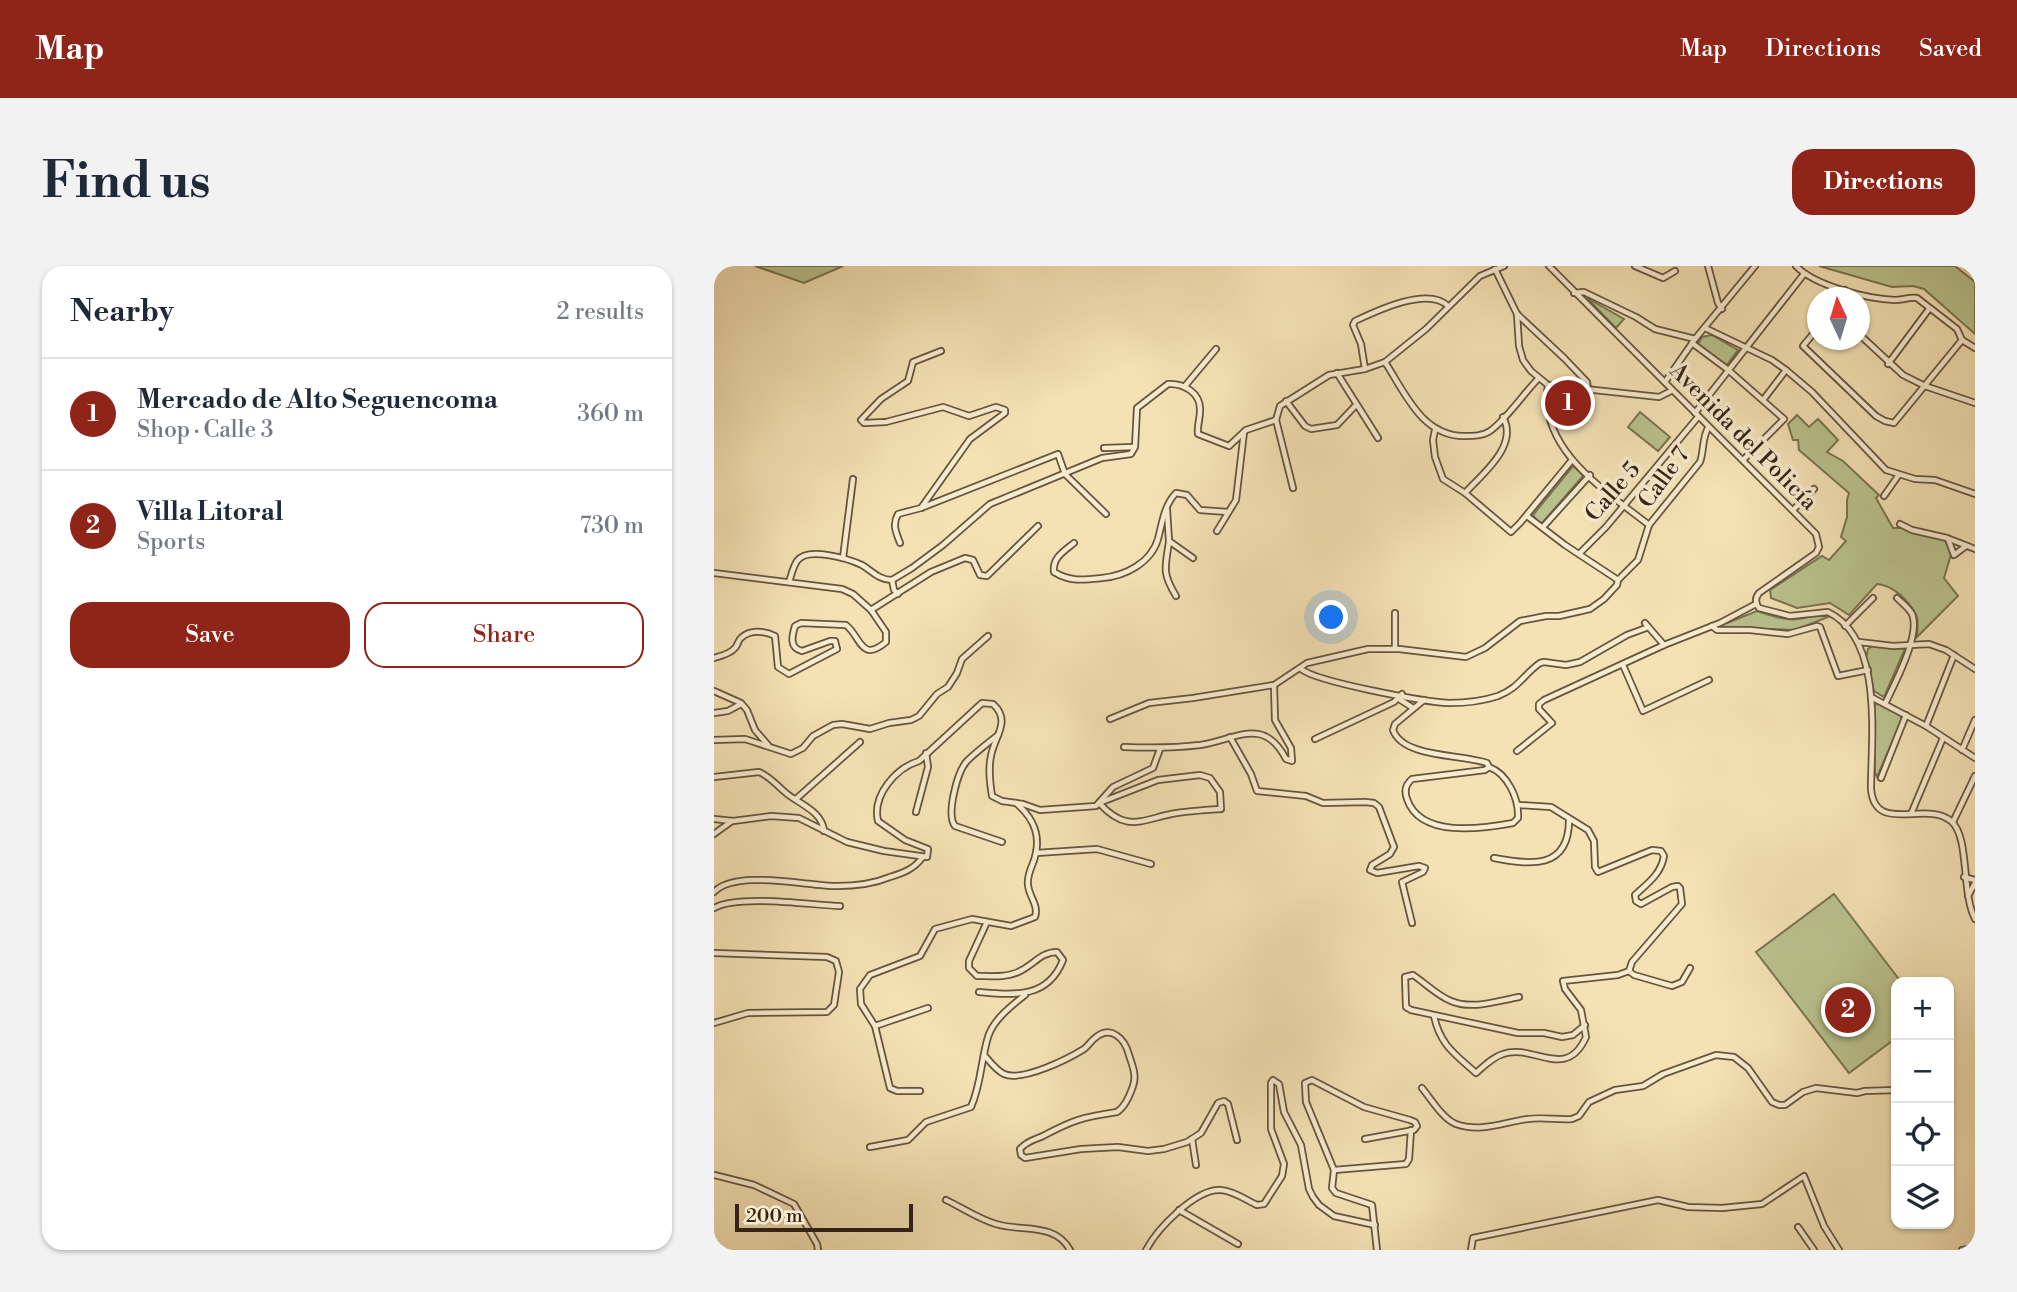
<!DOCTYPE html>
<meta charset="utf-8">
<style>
:root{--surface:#fff;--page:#f2f2f3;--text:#1f2937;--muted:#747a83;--line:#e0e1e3;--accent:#8f2418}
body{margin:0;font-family:"Libre Bodoni",serif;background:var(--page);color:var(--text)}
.controls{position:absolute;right:21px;bottom:21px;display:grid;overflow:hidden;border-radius:14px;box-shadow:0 2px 5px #0004}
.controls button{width:63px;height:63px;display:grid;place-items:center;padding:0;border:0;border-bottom:2px solid var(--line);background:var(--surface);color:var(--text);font:35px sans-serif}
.compass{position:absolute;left:1093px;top:21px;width:63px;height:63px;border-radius:50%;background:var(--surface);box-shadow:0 2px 5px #0004;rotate:356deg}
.scale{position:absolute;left:21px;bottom:18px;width:178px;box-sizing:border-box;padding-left:7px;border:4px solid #382417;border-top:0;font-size:19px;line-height:24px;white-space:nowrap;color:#382417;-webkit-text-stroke:5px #f8eccf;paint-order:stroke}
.you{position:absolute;left:618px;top:352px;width:24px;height:24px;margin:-18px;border:5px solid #fff;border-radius:50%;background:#1a73e8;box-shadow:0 0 0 10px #1a73e833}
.badge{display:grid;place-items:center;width:46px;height:46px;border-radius:50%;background:var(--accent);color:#fff;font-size:23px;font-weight:700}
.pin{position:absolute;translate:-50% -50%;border:4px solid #fff;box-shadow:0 2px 7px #0006}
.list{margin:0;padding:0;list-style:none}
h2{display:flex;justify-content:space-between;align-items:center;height:91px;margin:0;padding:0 28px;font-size:30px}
h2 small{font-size:23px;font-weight:400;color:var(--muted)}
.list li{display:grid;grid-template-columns:46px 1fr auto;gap:21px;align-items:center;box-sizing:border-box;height:112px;padding:0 28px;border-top:2px solid var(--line)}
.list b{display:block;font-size:26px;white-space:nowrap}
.list p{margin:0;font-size:23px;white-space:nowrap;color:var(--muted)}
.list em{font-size:23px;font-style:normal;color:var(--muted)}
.actions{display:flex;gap:14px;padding:21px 28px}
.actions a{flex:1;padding:16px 0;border:2px solid var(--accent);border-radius:21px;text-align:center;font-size:24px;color:var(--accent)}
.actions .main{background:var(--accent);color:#fff}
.icon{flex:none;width:38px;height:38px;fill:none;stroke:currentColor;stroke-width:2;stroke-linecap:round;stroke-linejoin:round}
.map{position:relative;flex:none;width:1261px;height:984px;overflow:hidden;border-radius:21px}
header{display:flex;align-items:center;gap:42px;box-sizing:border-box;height:98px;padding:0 35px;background:var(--accent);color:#fff}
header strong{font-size:33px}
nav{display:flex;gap:38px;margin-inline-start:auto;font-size:24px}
.intro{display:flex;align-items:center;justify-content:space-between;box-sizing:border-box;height:168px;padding:0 42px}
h1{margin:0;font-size:49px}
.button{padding:18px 32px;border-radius:21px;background:var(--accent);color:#fff;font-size:24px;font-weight:700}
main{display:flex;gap:42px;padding:0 42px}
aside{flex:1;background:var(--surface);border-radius:21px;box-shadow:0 2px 5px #0004}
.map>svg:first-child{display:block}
.green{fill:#bac38e;stroke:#797452;stroke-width:2}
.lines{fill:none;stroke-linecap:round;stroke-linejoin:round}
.minor-casing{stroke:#67543e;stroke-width:8}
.minor{stroke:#f8eccf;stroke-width:4.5}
.labels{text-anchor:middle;stroke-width:7;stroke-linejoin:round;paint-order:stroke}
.street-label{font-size:23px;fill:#382417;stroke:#f8eccf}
</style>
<header>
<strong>Map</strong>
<nav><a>Map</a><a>Directions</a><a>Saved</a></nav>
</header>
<div class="intro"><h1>Find us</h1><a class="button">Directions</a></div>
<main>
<aside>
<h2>Nearby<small>2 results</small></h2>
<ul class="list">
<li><span class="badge">1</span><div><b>Mercado de Alto Seguencoma</b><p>Shop · Calle 3</p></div><em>360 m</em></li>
<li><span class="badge">2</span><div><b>Villa Litoral</b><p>Sports</p></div><em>730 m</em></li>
</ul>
<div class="actions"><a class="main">Save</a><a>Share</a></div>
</aside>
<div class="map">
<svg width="1261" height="984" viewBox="0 0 1261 984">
<rect width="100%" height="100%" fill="#f4e2b5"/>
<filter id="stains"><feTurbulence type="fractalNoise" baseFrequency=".00286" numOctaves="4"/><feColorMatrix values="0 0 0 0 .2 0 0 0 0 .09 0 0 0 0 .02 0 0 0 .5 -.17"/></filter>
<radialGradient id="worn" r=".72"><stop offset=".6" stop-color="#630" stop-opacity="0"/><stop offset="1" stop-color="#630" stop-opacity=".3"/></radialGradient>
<g class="green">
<polygon points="41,0 129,0 90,17"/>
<polygon points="1105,0 1241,0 1261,16 1261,68 1210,23 1199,20 1178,21"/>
<polygon points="873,32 910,53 902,62"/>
<polygon points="998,69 1024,84 1012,100 984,78 988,71"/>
<polygon points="926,146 956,171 944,185 914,161"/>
<path d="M1083 149 1095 161 1104 153 1124 174 1113 186 1129 195 1165 229 1162 232 1179 262H1191L1236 274 1242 286 1238 285 1230 312 1244 330 1203 371C1203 364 1205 355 1202 349 1195 335 1179 319 1163 318L1135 349 1116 337 1083 342 1057 332 1056 324 1108 290 1115 294 1132 275 1127 271 1133 251V234L1135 227 1085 184 1084 174H1079L1074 158Z"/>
<polygon points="859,200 869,208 869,210 828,257 825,257 819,249"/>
<path d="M1043 345C1056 349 1071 355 1084 353 1096 351 1101 348 1114 351L1081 364 1003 361Z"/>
<polygon points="1159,379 1191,383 1170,431 1160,425 1152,391 1154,383"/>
<polygon points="1164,436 1186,449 1188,453 1163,511 1161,507 1160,440"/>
<polygon points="1120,628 1187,716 1182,716 1182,772 1135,807 1042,686"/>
</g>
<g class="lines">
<g class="minor-casing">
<g id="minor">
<path d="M835 0 1102 268 1105 281 1102 287 1045 327C1041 332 1041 337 1045 342L1076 350 1114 346C1170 373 1157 472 1157 523 1161 569 1212 534 1237 555 1256 571 1247 626 1261 653"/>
<polyline points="921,0 949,12 961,5"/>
<polyline points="994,0 1004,37 1008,43"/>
<path d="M1082 0C1101 20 1154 33 1181 34 1188 34 1195 31 1203 32L1243 63 1248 74 1261 82"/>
<polyline points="781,3 803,48 850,92 873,116 874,124"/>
<polyline points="860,27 870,26 922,51 941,63 981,73"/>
<polyline points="1126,32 1131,24"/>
<polyline points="803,48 805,80 809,94 817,105 834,119 945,131 957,125"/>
<polyline points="991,62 1058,94 1072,104 1098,126 1172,204 1201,213 1221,214 1261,228"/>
<polyline points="1104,62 1089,80 1162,150 1171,155 1180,157 1248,74"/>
<polyline points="1146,69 1189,109 1211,120 1261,137"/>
<polyline points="978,77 1013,103 1070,153 1029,194"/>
<polyline points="227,85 199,96 194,115 167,133 147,154 150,157 172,156 229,141 255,150 282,141 291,144 291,147 256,173 207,242 344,188 351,208 392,248"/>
<path d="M671 96C691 127 708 170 750 170 759 170 769 170 776 165 792 154 810 127 824 113"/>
<polyline points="1174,98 1215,43"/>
<path d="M651 103 647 78 639 59 641 55C662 45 714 20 734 40"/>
<polyline points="623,107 664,172"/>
<polyline points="951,116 981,73 1041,0"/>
<path d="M834 119C824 184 892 225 935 259"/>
<polyline points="471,120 502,83"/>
<polyline points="1049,134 1072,104"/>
<polyline points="572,135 591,160 597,163 623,159 642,139"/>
<polyline points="981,147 1090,8"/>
<polyline points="721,164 719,174 721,191 729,213 751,227 797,266 806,257 858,194"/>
<polyline points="390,182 420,181"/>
<polyline points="579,222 562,154 566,140 615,109 651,103 671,96 712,63 766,10 790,0"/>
<path d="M751 227C768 208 805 180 789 151"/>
<polyline points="1170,230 1184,210"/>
<polyline points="453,244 455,275 479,292"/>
<polyline points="1079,244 1100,223"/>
<polyline points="813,250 851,279 904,314"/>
<polyline points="1186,258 1198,264 1233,272 1261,283"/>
<polyline points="829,261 876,209"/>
<polyline points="503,265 522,234 530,166"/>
<polyline points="1234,273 1240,289 1252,280"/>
<path d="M455 276C451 302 448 307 462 330"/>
<path d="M186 277C182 266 178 259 184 248L207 242"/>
<path d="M360 277C350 285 338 292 340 306 356 316 370 314 388 312 411 310 437 297 444 273 448 258 450 239 462 227L473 229 486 244 514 246"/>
<polyline points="865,288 892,261 984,151"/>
<polyline points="129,292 139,213"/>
<polyline points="0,307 128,323 139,328 157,344 217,306 251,292 259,294 266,309 273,310 324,260"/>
<polyline points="178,314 180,324 184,328"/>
<path d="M75 316C77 310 79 301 83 295 93 280 135 293 148 299 158 305 165 314 178 314L198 302 229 279 276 238 388 192 417 188 421 181 423 142 454 118C470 117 487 127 486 145 486 153 483 160 484 168L515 180 532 164 562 154"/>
<polyline points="931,357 950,379"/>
<polyline points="998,360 1003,364 1036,364 1074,368 1103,360 1106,361 1124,410 1154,404"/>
<polyline points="1131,360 1159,332"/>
<polyline points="1145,376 1179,380 1215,378 1232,384 1261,403"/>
<polyline points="681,383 681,347"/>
<path d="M0 392C7 390 16 388 21 382 24 379 24 374 27 372 36 363 51 365 61 370L64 401 75 408 123 383 121 375H116L88 385C75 382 78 370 81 360L87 357 132 359C147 371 147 397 172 376V366L157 344"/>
<polyline points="909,399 929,445 995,414"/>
<path d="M587 403C603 416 711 436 735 437 751 437 769 435 784 430 805 422 809 409 826 397L830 396 852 399 866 396 913 369 932 362"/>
<polyline points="0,425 27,437 33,444 41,464 54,479"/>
<polyline points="1157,431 1212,460 1261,492"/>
<polyline points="685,433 699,442"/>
<path d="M710 434 681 458 679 464C689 492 747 488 773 497L775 501 771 504 698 513C692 518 690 525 693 533 706 572 767 563 799 557L804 552C805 533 794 508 775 501"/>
<path d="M1171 438C1180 419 1207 369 1198 348 1195 342 1188 337 1183 332"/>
<polyline points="0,447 14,445 27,438"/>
<path d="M396 453 435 437 479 432 560 419 593 397 654 383H685L752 391 771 382 806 355 832 350H845L876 343 890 333 903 319 904 314 924 294 935 259 986 196C990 185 988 172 994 162"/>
<polyline points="1212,460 1240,389"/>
<path d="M284 469C274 477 262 486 253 495 243 506 232 549 241 560L288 576"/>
<polyline points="516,471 537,508 543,525 592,530 609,537 651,536 660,537 665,541 680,581 676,588 658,599 656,604 663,607 705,600 711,602 709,606 688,616 698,657"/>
<polyline points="601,473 680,436 688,428"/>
<polyline points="0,474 31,473 77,488 89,482 99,470 119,459 128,458 156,463 175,457 197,454 205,450 223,428 234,421 243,407 248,393 274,370"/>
<path d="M410 481C435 482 460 482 486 479 522 474 549 449 572 493L578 495 577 482 561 454 560 419"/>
<polyline points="1248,484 1261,454"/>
<polyline points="803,485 838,457 825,443 825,438 830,434 950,379 1006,357 1042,338"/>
<path d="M486 509 496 512 506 526 507 543C490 544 473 545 457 548 425 555 412 566 385 537L444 514Z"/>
<path d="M0 511 45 506C57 511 62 519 72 527 85 538 108 545 110 565"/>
<polyline points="1167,512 1192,449"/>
<polyline points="82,533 146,476"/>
<path d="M805 539 837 541 874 564 880 575 881 601 884 606 938 584 947 585 950 590C947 608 934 617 921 629L922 635 927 638 958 621 964 620 966 622 968 638 918 696 915 705 920 709 958 720 968 716 976 702"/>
<polyline points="202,546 214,501 212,487"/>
<polyline points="1197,548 1229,472"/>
<path d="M0 553 19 555 57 550 85 552 133 576 170 585 213 591 214 583 191 574 164 555C158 529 182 502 205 495L268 437 279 438C298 455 280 471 277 490 274 503 276 517 278 530L288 535 309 538 326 544 382 540 399 521 439 502 446 483"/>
<polyline points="1239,556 1261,510"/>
<polyline points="0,568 18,555"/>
<polyline points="322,587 383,583 437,598"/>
<path d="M780 592C816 599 855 604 855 554"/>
<polyline points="1250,611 1261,614"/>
<path d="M0 626C22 603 92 620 123 620 141 620 159 618 176 611 189 607 200 603 208 592"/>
<polyline points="1254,630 1261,617"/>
<path d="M0 642C24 628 97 639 126 640"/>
<polyline points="0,687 113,691 122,695 125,706 120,739 113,746 34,747 0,757"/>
<path d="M265 726C300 729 334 733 349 694L343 686C328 686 321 697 308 704 295 712 277 710 263 710L255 702V695L273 656"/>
<path d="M805 731C783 735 758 744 737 735 724 730 711 717 699 709L691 711 692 741 697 744 804 767H830L848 771 859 769 871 759"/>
<path d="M720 750C726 779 741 788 762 807 771 799 779 791 789 788 819 777 852 816 872 771L867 744 851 723 849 715 904 709 915 705"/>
<polyline points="161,760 214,742"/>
<path d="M271 790C276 796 283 805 290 808 308 816 354 793 370 783 374 780 377 775 381 772 397 758 411 773 415 789 418 799 423 809 419 820 416 829 411 841 403 846 369 851 359 854 329 870 320 874 313 875 306 883L307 889 311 892 367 883 404 881 434 885 450 883 473 876 487 867 504 837 510 835 514 838 523 874"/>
<path d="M708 822C717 833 729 853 742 858 767 867 790 856 814 853 828 851 844 854 858 853L865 850 875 836 901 824 929 820 949 808 1002 789 1020 791 1034 802 1058 836 1065 839H1071L1089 826 1102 822 1143 827 1151 825 1182 824"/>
<path d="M206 825H183L176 822 161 760 147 738 146 723 156 709 206 690 221 663 258 653 297 660 321 651C325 639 315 631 314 619 313 612 316 604 319 597 328 573 322 554 302 537"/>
<polyline points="478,873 482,899"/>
<polyline points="651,873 700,864 703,860 701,856 696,854 650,841 598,814 591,817 592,836 620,904 618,922 622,927 658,939 663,984"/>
<path d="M156 881 194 874 212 856 257 841C267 819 267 794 274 771 279 754 298 739 311 729"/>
<polyline points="620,904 692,898 695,893 697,864"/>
<polyline points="0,909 40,919 80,938 103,978 104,984"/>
<path d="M232 934C249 942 264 953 282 958 308 966 341 956 356 984"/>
<polyline points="465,944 524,978"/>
<polyline points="1084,961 1100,984"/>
<path d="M432 984C443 963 482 922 507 924 520 925 532 934 543 939L550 938 568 910 570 898 557 863V817L559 814 565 818 570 846 587 879 595 923 599 931 605 939 620 950 661 959"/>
<polyline points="757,984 759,972 944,934 974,941 1008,942 1048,938 1090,910 1110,960 1125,984"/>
<polyline points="1248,984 1261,982"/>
</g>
</g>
<use href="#minor" class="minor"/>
</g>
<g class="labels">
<g class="street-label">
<text transform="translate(1030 170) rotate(45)" y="8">Avenida del Policía</text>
<text transform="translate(949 211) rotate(-54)" y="8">Calle 7</text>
<text transform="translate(898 225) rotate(-49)" y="8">Calle 5</text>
</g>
</g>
<rect width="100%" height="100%" filter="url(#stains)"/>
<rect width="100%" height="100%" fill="url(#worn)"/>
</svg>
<div class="controls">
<button>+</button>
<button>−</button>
<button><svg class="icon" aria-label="locate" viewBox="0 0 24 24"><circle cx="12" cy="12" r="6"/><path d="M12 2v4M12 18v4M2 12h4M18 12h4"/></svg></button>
<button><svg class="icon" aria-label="layers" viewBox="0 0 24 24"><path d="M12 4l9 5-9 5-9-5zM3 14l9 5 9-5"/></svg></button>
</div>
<svg class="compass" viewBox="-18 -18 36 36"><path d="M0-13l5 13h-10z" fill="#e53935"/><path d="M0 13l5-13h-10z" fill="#747a83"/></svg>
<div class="scale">200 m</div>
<div class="you"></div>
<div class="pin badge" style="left:854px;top:137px">1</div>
<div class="pin badge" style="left:1134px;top:744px">2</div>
</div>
</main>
